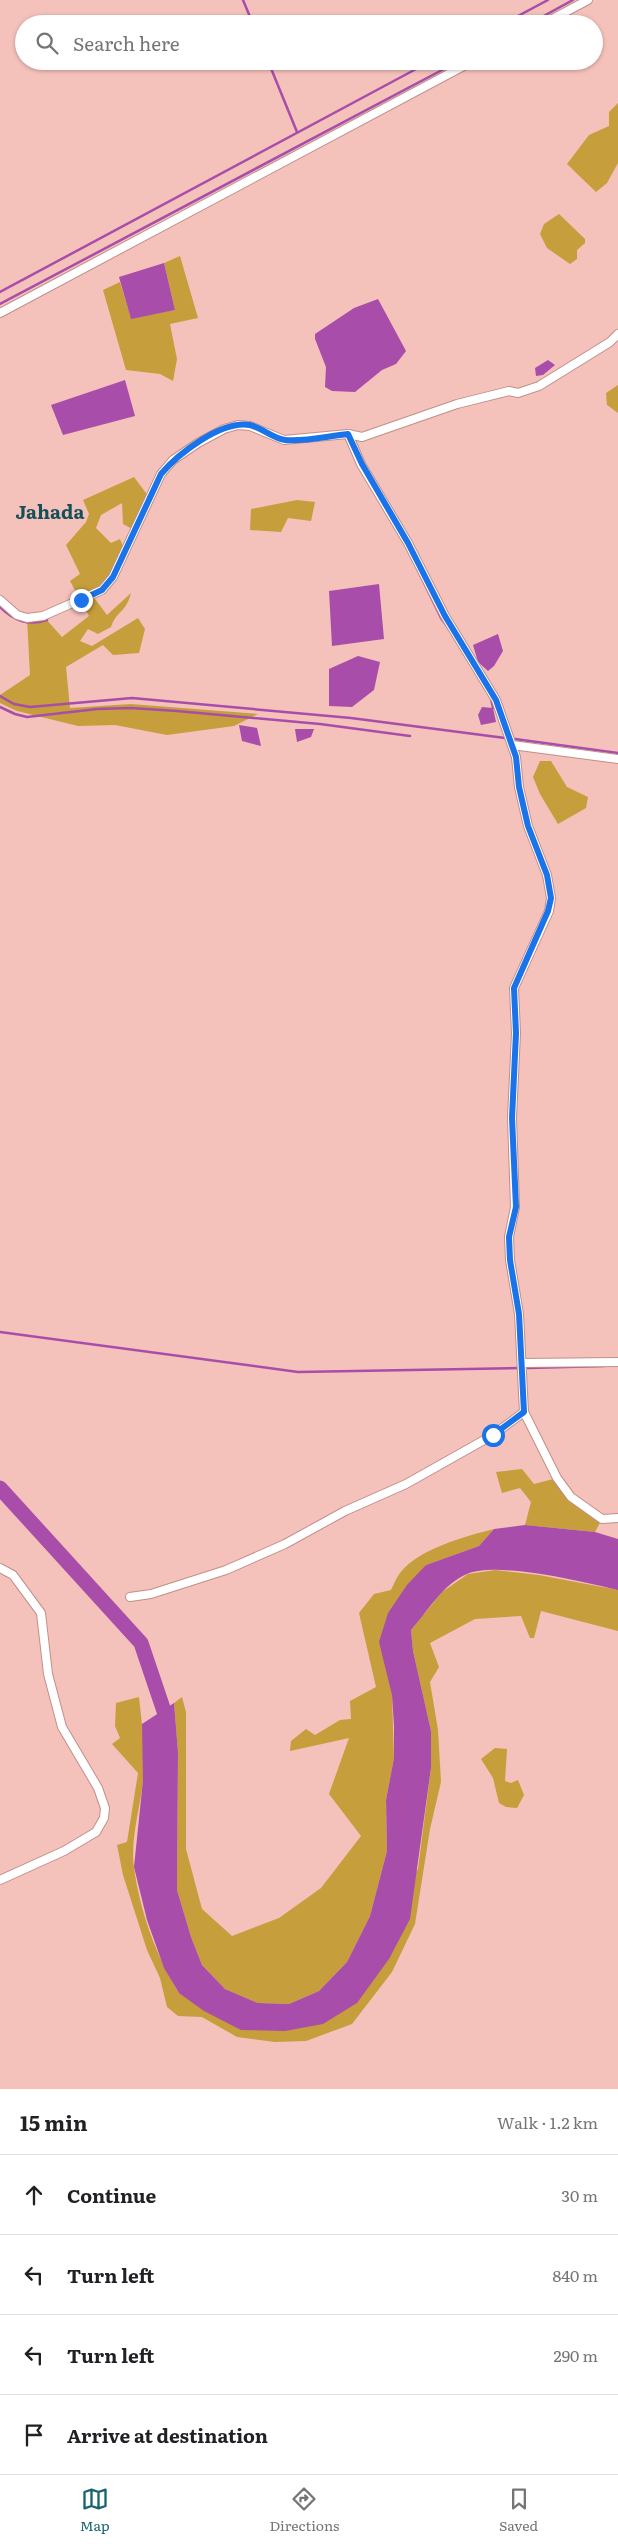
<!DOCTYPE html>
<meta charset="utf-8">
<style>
:root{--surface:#fff;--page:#f6f6f6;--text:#202124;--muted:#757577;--line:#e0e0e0;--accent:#16646c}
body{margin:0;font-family:Literata,serif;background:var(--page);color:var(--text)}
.stop{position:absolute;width:15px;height:15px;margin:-11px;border:4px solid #1a73e8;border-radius:50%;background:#fff}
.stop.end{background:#1a73e8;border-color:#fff;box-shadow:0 1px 5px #0008}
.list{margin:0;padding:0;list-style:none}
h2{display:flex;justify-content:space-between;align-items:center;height:65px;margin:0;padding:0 20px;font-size:21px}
h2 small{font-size:16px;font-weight:400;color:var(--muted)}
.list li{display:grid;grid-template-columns:32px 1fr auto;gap:15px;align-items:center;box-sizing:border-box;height:80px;padding:0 20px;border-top:1px solid var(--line)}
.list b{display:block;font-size:19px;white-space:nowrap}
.list em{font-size:16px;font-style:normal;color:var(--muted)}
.icon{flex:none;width:28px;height:28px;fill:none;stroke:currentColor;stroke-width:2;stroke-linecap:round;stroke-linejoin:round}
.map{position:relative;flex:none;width:618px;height:2089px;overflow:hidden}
.search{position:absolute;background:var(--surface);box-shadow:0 1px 4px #0004;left:15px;right:15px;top:15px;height:55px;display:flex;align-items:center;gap:12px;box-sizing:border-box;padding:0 18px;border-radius:28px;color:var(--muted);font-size:19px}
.sheet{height:385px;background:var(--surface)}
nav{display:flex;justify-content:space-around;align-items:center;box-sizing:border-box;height:70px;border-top:1px solid var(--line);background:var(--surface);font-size:14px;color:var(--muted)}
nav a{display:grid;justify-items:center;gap:2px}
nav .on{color:var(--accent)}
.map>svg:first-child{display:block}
.green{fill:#c69e3b}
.water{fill:#a84daa}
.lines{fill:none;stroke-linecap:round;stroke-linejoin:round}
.stream{stroke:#a84daa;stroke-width:2.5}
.river{stroke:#a84daa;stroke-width:15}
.street-casing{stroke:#c18f89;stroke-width:10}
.street{stroke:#fff;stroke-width:8}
.route{stroke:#1a73e8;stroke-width:6}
.labels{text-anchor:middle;stroke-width:4;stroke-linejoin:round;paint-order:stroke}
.quarter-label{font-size:19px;font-weight:bold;fill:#145057;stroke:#f5c1bb}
</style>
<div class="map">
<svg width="618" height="2089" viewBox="0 0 618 2089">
<rect width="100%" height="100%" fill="#f5c1bb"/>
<g class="green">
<polygon points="618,103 618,163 607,183 596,192 567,164 589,135 609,126 609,112"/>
<polygon points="559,214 585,239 585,243 577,250 577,259 570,264 547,248 540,234 544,224"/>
<polygon points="180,256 198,318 170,324 177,359 173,381 160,374 126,370 103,290 120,282 131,318 175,310 164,263"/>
<polygon points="618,385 618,413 607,405 606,393"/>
<path d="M134 477 149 497 134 530 123 524 122 503 101 515 96 528 111 543 120 539 125 551 113 577 92 595 107 615 131 593C126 613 117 610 111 627L98 634 88 629 80 641 92 646 138 618 145 629 139 653 113 655 103 645 66 667 70 708 131 704 258 714 234 726 167 735 115 725 78 726 17 711 0 703V695L30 675 27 618 43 616 62 637 89 616 70 581 80 574 66 545 86 522 89 514 83 500Z"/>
<polygon points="297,500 315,502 311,521 288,518 281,532 250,530 251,509"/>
<polygon points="540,761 551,761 567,787 588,797 586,808 558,824 540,794 533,777"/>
<polygon points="522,1469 534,1484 557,1478 571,1497 602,1519 595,1532 525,1525 531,1502 520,1488 502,1493 496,1472"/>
<path d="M494 1529 479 1546 426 1565 392 1695 394 1758 386 1800 387 1851 370 1916 347 1962 319 1991 289 2004 258 2003 225 1989 202 1965 191 1937 177 1890 178 1752 174 1703 182 1697 186 1712V1849L202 1909 232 1936 279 1918 321 1888 361 1836 329 1794 349 1738 290 1751 291 1741 306 1729 315 1735 340 1720 351 1719 350 1701 376 1687 359 1613 374 1594 391 1590C394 1584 396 1578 400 1573 418 1549 466 1536 494 1529Z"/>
<path d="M495 1570 539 1575 618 1590V1631L541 1611 534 1638H530L521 1616 475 1619 430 1643 439 1667 430 1682 438 1730 441 1782 430 1829 415 1924 392 1972 352 2024 306 2041 275 2042 237 2037 202 2017 178 2016 167 2007 160 1978 147 1950 123 1875 117 1845 127 1842 138 1773 112 1744 120 1738 115 1726 116 1703 139 1697C142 1725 146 1753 143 1781 140 1809 130 1840 134 1868 140 1911 156 1956 179 1993L323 2024 418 1869 431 1768V1731L413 1651 411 1630 442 1592 468 1574Z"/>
<polygon points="495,1748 507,1749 505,1781 511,1783 518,1780 524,1795 517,1808 506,1807 499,1803 493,1778 481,1759"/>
</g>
<g class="water">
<polygon points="164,263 175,310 131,319 119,277"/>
<polygon points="378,299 406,351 396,364 382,370 355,392 332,391 325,387 326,367 315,339 315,334 354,308"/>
<polygon points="548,360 555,365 543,375 536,376 535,368"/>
<polygon points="125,380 135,416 63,435 51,405"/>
<polygon points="379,584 384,639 332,646 329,591"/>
<polygon points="498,634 503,651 494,666 488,671 478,662 473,645"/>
<polygon points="358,656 380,662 374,690 352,707 329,706 329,669"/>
<polygon points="482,707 493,708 496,722 481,725 478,715"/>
<polygon points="239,725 257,728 261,746 242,741"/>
<polygon points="295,729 314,729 311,737 297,742"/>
<path d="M525 1525 595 1532 618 1539V1590C584 1582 499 1561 467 1574 443 1584 428 1611 411 1630L413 1651 431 1731V1768L410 1919 389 1959 357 2003 323 2024 285 2031 241 2030 204 2011 179 1993 164 1968 147 1920 134 1867 143 1780 142 1724 174 1703 178 1752 177 1890 191 1937 202 1965 225 1989 258 2003 289 2004 319 1991 347 1962 370 1916 387 1851 386 1800 394 1758V1726L392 1695 379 1642 388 1613 407 1585 426 1565 479 1546 494 1529Z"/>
</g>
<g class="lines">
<g class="stream">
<polyline points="243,0 253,24"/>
<polyline points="503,24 548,0"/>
<polyline points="529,24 573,0"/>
<polyline points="268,61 297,132"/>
<polyline points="0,292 431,61"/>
<polyline points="0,304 459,61"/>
<polyline points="417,568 441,618 449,629"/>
<path d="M0 607C14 621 28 626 47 620"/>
<polyline points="0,696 14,704 30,707 132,698 351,718 505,738"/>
<polyline points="491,698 493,708"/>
<polyline points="0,707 15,714 27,717 97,709 131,708 177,711 320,724 410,736"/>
<polyline points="515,739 618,753"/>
<polyline points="0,1332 298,1372 519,1368"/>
<polyline points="528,1368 604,1366"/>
</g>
<polyline class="river" points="0,1488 141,1643 167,1720 166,1728"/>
<g class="street-casing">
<g id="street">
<polyline points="543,24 588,0"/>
<polyline points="0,313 473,61"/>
<polyline points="348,434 361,464 408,543 445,616 496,700 516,757 519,787 528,826 547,875 551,898 549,911 514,988 516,1033 512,1118 515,1207 509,1237 510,1260 519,1314 524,1412 557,1478 571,1497 602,1519 618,1518"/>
<polyline points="0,600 17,615 27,618 43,616 102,590 113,577 161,474 173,460 198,443 224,429 238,425 250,426 284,440 348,434 362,437 457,404 509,391 518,393 539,386 610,342 618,334"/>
<polyline points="512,745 618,759"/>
<polyline points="522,1363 618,1362"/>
<polyline points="0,1568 13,1575 41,1613 48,1674 62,1727 98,1788 105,1808 104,1818 96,1832 64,1851 0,1880"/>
<polyline points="130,1597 151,1594 226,1570 285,1544 345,1511 406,1484 493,1435 524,1412"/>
</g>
</g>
<use href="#street" class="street"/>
</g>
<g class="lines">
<path class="route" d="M81 600 102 590 113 577 161 474C178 454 221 420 250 425 262 428 274 439 285 440 305 442 328 436 348 434L362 464 408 543 445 616 496 700 516 757 519 787 528 826 547 875 551 898 548 911 514 988 516 1033 512 1118 516 1207 509 1237 510 1260 519 1314 524 1412 493 1435"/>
</g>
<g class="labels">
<g class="quarter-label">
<text x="50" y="519">Jahada</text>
</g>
</g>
</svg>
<div class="stop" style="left:493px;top:1435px"></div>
<div class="stop end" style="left:81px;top:600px"></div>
<div class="search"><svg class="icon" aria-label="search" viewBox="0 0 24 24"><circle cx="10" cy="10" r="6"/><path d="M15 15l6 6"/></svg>Search here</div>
</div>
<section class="sheet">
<h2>15 min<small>Walk · 1.2 km</small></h2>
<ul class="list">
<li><svg class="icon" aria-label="ahead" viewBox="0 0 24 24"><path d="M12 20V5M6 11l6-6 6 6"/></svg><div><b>Continue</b></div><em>30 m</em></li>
<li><svg class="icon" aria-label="left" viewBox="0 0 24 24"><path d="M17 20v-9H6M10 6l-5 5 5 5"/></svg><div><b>Turn left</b></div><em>840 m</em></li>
<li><svg class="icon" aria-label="left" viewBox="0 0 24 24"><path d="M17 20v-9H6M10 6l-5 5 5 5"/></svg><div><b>Turn left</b></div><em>290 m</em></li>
<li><svg class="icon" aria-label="arrive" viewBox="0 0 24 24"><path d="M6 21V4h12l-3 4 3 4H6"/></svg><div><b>Arrive at destination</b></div></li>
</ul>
</section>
<nav>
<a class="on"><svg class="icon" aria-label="map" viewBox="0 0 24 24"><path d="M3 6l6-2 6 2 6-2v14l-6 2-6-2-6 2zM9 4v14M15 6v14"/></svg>Map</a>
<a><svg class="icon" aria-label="directions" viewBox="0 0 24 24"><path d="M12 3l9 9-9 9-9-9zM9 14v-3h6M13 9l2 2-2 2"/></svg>Directions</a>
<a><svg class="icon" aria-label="saved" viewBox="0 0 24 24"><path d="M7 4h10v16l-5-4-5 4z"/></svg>Saved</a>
</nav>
